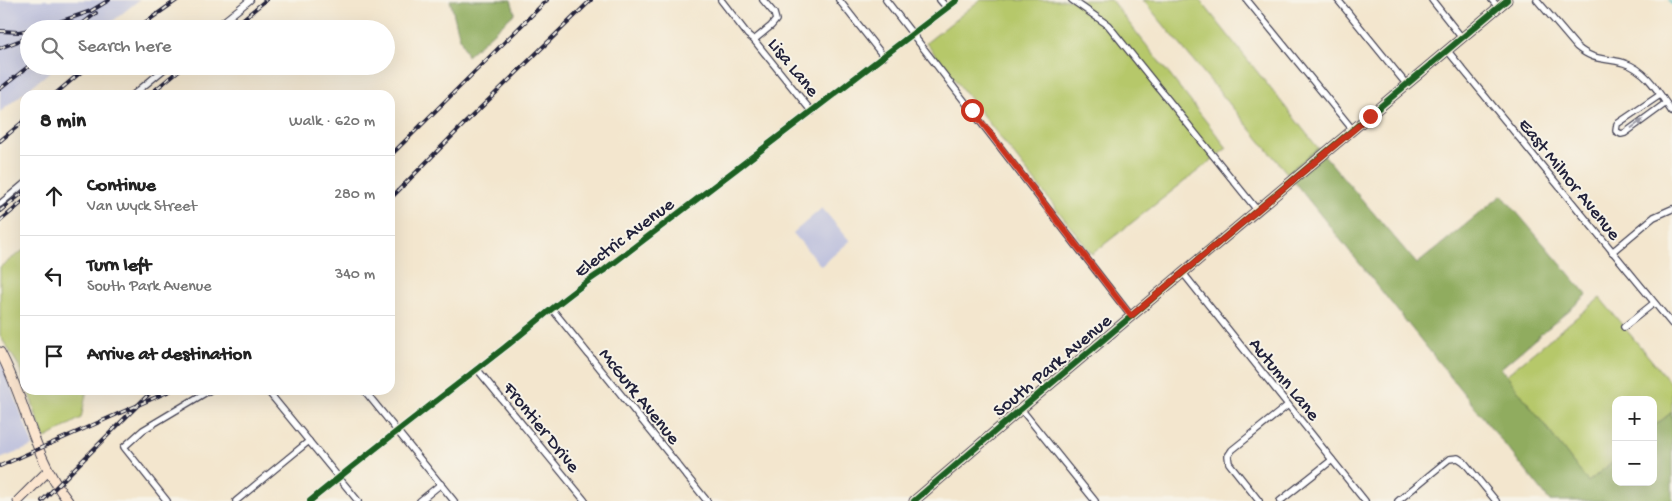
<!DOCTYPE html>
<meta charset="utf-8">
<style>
:root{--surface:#fff;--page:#f6f6f6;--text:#222;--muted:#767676;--line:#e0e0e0}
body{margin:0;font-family:"Gochi Hand",sans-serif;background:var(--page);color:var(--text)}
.controls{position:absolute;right:15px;bottom:15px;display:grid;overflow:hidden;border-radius:10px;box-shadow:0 5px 20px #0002}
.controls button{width:45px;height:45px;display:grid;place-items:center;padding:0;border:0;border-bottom:1px solid var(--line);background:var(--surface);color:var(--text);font:25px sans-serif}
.stop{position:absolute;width:15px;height:15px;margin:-11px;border:4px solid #c8321e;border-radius:50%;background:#fff}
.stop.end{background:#c8321e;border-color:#fff;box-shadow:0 1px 5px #0008}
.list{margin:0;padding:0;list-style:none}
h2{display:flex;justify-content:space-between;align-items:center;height:65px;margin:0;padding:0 20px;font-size:21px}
h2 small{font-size:16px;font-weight:400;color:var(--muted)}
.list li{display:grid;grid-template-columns:32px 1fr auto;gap:15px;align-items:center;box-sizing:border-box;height:80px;padding:0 20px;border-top:1px solid var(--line)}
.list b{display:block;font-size:19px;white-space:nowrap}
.list p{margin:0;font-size:16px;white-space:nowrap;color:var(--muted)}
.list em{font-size:16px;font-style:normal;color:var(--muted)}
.icon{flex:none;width:28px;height:28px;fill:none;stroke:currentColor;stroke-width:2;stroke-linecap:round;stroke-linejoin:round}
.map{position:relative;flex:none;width:1672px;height:501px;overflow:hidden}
.search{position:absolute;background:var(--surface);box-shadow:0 5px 20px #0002;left:20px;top:20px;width:375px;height:55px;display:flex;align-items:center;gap:12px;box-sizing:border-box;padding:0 18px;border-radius:28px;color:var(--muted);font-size:19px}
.panel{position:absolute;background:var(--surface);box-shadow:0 5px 20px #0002;left:20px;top:90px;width:375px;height:305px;border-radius:15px}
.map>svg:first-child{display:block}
.industrial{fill:#c0c2dd}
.green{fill:#b6c86b;stroke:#6c7553}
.forest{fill:#90ac5f;stroke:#59674d}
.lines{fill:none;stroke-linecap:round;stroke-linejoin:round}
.stream{stroke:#50bfc5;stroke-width:2}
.street-casing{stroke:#413f51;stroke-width:8}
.secondary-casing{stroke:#413f51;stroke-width:11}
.primary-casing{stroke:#413f51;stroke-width:11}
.street{stroke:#fff;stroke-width:5.5}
.secondary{stroke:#fbe5cf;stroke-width:9}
.primary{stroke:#f6be86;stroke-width:9}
.rail-casing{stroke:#22223b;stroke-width:4}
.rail{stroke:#f7f3e8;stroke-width:2;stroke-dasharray:5.5;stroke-linecap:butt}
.cycleway-casing{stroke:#f7f3e8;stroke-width:9}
.cycleway{stroke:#1b5e20;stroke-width:6}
.oneway{fill:#9c9ca7}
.route{stroke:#c8321e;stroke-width:6}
.labels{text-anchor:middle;stroke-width:4;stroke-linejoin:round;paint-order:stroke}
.street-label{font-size:19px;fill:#22223b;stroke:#f7f3e8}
</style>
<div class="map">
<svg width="1672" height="501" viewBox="0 0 1672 501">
<rect width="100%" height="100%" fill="#f7f3e8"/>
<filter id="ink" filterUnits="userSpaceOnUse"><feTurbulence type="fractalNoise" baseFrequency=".02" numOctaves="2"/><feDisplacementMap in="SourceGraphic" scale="10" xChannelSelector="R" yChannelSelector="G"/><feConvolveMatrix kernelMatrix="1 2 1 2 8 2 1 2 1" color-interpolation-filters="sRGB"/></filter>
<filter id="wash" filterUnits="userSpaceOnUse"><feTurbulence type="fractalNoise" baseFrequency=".0096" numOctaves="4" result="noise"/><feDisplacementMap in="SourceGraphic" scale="20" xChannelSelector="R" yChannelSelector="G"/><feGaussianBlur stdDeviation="1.12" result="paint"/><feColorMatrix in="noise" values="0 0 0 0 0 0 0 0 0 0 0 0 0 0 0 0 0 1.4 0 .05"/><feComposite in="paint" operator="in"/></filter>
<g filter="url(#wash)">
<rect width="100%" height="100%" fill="#f3e6ce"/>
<g class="industrial">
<polygon points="0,0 139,0 103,29 29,29 29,66 57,66 0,112"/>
<polygon points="822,208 850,241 821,266 793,233"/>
<polygon points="0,355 33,446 0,459"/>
</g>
<g class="green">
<polygon points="980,0 1111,0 1227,148 1092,254 926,43"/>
<polygon points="1143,0 1200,0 1318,148 1287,173"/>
<polygon points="25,249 25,382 21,369 0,336 0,267"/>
<polygon points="1600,298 1672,385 1672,412 1653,427 1653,400 1616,400 1616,459 1588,482 1506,375"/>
<polygon points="28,390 87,390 81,418 44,439"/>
</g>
<g class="forest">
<polygon points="450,0 511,0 515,13 467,56 459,35"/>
<polygon points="1318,148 1417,264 1502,195 1587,295 1501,368 1588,482 1616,459 1616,482 1653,482 1653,427 1672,412 1672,501 1550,501 1287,173"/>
</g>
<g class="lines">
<polyline class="stream" points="1669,0 1672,4"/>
</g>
</g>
<g filter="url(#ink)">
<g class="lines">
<g class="street-casing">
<g id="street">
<polyline points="721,0 748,35 754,40 771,26 776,20 774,13 763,0"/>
<polyline points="839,0 884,57"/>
<polyline points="886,0 1131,316"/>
<polyline points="940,0 947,8"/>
<polyline points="1072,0 1108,25 1257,210"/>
<polyline points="1247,0 1353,130"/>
<polyline points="1338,0 1407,85"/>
<polyline points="1432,0 1462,38"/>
<polyline points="1492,0 1498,7"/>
<path d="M1537 0 1577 47C1595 62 1604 57 1624 63 1647 70 1659 93 1672 112"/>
<polyline points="214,29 250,0"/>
<polyline points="754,40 812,112"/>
<polyline points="1447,50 1672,324"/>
<polyline points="133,95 168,66"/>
<polyline points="1660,95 1617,124 1616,131 1621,134 1625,133 1666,103"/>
<polyline points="0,204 25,183"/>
<polyline points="1612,252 1654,217 1672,209"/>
<polyline points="1183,273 1365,501"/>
<polyline points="552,309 707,501"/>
<polyline points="1624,327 1654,303"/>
<polyline points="477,369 585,501"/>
<polyline points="267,390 358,501"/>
<polyline points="364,390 454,501"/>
<polyline points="1021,409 1095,501"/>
<polyline points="167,501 124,447 143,430 210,390"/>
<polyline points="236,501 309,441"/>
<path d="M310 501C374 448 439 399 504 348 537 322 568 293 603 271L957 0"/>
<polyline points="420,501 441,484"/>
<polyline points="1259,501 1229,463 1228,456 1232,450 1288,405"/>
<polyline points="1280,501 1332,460"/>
<polyline points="1398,501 1449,459 1458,458 1464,462 1496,501"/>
</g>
</g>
<g class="secondary-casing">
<g id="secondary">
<path d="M0 352C26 400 33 457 68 501"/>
<polyline points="18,501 48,471"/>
</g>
</g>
<g class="primary-casing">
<polyline id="primary" points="914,501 1021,409 1507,0"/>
</g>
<use href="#street" class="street"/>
<use href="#secondary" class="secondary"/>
<use href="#primary" class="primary"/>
<g class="rail-casing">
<g id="rail">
<polyline points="39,29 91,11 109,0"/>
<polyline points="76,29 96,13"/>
<polyline points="136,29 177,0"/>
<polyline points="231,29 266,0"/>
<polyline points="0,31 19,32 29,30"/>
<polyline points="0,48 29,37"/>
<polyline points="0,89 29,66"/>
<polyline points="54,95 88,66"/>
<polyline points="149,95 184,66"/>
<polyline points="0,141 25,120"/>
<polyline points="390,156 547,0"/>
<polyline points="390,199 464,124 591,0"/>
<polyline points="0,211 25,191"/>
<polyline points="0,221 25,200"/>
<polyline points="0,466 172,390"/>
<polyline points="42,501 153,390"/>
</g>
</g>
<use href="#rail" class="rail"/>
<g class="cycleway-casing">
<g id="cycleway">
<path d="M310 501C374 448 439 399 504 348 537 322 568 293 603 271L957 0"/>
<polyline points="914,501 1021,409 1507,0"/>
</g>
</g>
<use href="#cycleway" class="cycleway"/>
</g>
<defs><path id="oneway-solid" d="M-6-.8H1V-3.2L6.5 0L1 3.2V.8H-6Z" transform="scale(1.25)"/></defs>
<use class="oneway" href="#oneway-solid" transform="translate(1637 124) rotate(-36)"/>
</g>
<g class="lines" filter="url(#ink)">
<polyline class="route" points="972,110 1131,316 1370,116"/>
</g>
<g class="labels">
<g class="street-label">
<text transform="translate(795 66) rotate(51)" y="7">Lisa Lane</text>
<text transform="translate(1571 178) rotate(51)" y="7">East Milnor Avenue</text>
<text transform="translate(623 236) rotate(-37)" y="7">Electric Avenue</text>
<text transform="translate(1051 364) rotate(-40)" y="7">South Park Avenue</text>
<text transform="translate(1286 378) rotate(51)" y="7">Autumn Lane</text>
<text transform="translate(641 395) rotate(51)" y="7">McGurk Avenue</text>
<text transform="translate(543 426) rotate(51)" y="7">Frontier Drive</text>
</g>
</g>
</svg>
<div class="controls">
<button>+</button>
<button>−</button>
</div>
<div class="stop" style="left:972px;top:110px"></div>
<div class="stop end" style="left:1370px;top:116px"></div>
<div class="search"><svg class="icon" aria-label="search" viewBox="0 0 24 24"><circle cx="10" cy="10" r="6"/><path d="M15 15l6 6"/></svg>Search here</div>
<section class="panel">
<h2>8 min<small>Walk · 620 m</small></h2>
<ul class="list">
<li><svg class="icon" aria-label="ahead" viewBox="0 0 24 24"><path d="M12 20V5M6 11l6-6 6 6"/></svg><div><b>Continue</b><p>Van Wyck Street</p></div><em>280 m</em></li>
<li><svg class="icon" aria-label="left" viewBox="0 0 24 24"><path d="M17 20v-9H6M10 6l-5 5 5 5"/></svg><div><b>Turn left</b><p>South Park Avenue</p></div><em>340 m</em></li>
<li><svg class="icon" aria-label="arrive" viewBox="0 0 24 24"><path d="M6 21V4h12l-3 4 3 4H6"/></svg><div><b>Arrive at destination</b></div></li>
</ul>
</section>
</div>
